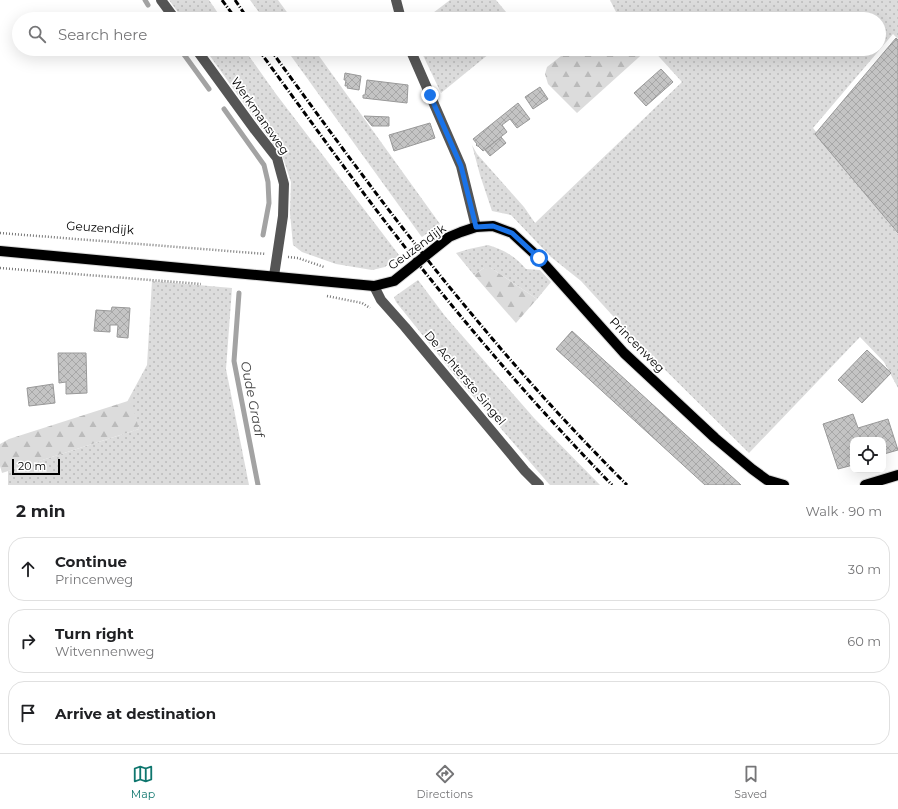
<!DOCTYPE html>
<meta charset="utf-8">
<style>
:root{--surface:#fff;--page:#f2f2f2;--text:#202124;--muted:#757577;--line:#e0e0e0;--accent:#0f766e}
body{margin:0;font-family:Montserrat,sans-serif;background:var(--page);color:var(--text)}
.controls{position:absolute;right:12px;bottom:12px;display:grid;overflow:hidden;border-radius:8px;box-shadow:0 4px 16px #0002}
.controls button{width:36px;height:36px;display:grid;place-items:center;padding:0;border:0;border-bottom:1px solid var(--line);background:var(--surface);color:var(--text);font:20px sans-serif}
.scale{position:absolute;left:12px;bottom:10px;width:48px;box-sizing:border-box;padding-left:4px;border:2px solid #000;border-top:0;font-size:11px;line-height:14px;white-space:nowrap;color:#000;-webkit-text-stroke:3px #fff;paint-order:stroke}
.stop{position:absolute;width:12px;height:12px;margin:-9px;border:3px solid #1a73e8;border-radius:50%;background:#fff}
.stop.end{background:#1a73e8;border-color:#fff;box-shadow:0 1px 4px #0008}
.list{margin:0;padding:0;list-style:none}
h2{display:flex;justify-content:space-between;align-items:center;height:52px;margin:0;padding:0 16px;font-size:17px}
h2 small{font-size:13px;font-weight:400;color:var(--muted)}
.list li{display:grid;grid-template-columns:26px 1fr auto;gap:12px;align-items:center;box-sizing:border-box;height:64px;margin:0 8px 8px;padding:0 8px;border:1px solid var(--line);border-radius:16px}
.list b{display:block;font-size:15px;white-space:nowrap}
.list p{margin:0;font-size:13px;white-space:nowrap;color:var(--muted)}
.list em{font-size:13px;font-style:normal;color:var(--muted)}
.icon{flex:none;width:22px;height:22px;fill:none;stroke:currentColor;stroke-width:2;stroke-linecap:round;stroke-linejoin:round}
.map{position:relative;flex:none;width:898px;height:485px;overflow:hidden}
.search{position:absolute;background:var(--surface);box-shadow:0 4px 16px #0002;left:12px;right:12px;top:12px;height:44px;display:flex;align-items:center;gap:10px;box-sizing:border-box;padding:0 14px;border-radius:22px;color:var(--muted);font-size:15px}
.sheet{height:268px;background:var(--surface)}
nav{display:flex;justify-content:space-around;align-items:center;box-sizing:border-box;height:56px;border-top:1px solid var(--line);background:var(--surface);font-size:11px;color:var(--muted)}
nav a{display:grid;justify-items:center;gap:2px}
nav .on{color:var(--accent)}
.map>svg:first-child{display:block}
.grass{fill:url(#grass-dots)}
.forest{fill:url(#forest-firs)}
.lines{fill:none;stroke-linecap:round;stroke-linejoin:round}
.stream{stroke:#a3a3a3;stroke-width:5}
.building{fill:url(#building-cross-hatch);stroke:#999}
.major-casing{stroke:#dbdbdb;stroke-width:12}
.path{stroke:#777;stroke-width:2.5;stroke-dasharray:1 2;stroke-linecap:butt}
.minor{stroke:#555;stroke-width:10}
.major{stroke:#000;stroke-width:10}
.rail{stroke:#000;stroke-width:3;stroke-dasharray:6 2 1 2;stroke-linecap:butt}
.route{stroke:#1a73e8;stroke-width:5}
.labels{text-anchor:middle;stroke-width:3.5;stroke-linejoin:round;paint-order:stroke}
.street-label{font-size:12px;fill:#000;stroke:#fff}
.water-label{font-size:13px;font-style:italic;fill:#444;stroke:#fff}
</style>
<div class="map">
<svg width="898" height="485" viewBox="0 0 898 485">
<defs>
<pattern id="grass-dots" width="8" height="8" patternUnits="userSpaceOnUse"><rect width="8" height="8" fill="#dcdcdc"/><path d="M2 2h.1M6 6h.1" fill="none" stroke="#bbb" stroke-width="1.8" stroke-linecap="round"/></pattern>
<pattern id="forest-firs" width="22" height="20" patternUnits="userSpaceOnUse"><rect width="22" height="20" fill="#dcdcdc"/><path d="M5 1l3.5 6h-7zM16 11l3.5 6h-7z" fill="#bbb"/></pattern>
<pattern id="building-cross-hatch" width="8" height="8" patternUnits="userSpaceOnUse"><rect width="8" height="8" fill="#c4c4c4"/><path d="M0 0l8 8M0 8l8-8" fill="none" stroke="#a7a7a7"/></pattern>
</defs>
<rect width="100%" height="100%" fill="#fff"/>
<g class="grass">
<polygon points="169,0 209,0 222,19 183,19"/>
<polygon points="250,0 278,0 292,19 264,19"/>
<polygon points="450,0 496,0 512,19 425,19"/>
<polygon points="610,0 898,0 898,39 893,34 813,128 898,234 898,388 884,362 860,337 749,453 634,339 581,281 551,257 511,215 492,211 480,175 472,145 477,154 524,207 535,223 682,82 652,49 879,49 879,19 623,19 616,12"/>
<polygon points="205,49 244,49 276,94 399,255 385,267 372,270 336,264 302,252 293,245 290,213 291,182 283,158"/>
<polygon points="286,49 314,49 440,224 422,237 421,236"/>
<polygon points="420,49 495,49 441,93"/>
<path d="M488 245C504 250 515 256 526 269L540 270 551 282 537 299 491 268H484L474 275 456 253 469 249Z"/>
<polygon points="418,280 445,316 534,418 600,485 550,485 549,484 457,378 396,302 394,297"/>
<polygon points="152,281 232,288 226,369 249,485 8,485 8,471 139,429 130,401 127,402 147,365"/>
</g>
<g class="forest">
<polygon points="570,49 648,49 577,113 548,84 545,74 547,67"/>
<polygon points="484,268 491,268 537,299 516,323 474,275"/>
<polygon points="131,400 139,429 2,473 0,466 0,444 9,439"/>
</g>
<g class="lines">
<g class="stream">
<polyline points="145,0 148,5"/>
<polyline points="180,49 209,89"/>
<polyline points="224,109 264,165 268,182 269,203 263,235"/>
<polyline points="239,293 234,361 258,485"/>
</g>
</g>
<g class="building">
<polygon points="896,38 898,40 898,233 815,134"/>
<polygon points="661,69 673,82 646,106 634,93"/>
<polygon points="345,73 361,76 359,90 347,88 348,86 345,86 346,80 344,80"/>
<polygon points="367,80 408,85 407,103 363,98 363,95 365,95"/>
<polygon points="540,87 548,99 533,109 525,97"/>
<polygon points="518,103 530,119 517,128 510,119 502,125 507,132 483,151 478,146 477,146 476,145 477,144 473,139"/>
<polygon points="364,116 389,117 389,126 372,126"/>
<polygon points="430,123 435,138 394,151 389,135"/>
<polygon points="501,137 506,143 490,156 485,150"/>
<polygon points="112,307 130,308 128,338 117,337 118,325 110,325 110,332 94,331 96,310 111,311"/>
<polygon points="572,331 741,485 705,485 556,349"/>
<polygon points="867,350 891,373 862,403 838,380"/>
<polygon points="58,353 86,353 87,393 66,394 66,382 59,383"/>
<polygon points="53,384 55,403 29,406 27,388"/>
<polygon points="853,414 858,428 888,419 898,450 884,454 883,455 883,440 853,440 853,465 838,469 823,424"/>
</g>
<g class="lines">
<g class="major-casing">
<g id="major">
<polyline points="0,251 374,286 394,281 449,237 461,232 476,227 493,226 512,233 539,258 624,353 715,438 752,469 767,480 784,485"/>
<polyline points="865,485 898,475"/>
</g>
</g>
<g class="path">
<polyline points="0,233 266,254"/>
<polyline points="288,257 298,258 324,267"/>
<polyline points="0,268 201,284"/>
<polyline points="327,296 362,303 370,308"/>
</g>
<g class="minor">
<polyline points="161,0 175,19"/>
<polyline points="396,0 401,19"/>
<polyline points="196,49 255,130 277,158 284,184 283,216 274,276"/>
<polyline points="410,49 461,166 476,227"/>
<polyline points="374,286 381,300 405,327 525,471 539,485"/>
</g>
<use href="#major" class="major"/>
<g class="rail">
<polyline points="222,0 236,19"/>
<polyline points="235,0 248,19"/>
<path d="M258 49C315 127 371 206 432 281 489 352 549 420 612 485"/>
<path d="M270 49C336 140 402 231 475 318 523 376 574 432 627 485"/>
</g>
</g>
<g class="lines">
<polyline class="route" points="430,95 461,166 476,227 493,226 512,233 539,258"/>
</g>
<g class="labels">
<g class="street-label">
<text transform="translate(260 116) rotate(55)" y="4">Werkmansweg</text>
<text transform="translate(100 228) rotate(4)" y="4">Geuzendijk</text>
<text transform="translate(417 247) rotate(-36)" y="4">Geuzendijk</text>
<text transform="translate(637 345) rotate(45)" y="4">Princenweg</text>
<text transform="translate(465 378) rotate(50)" y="4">De Achterste Singel</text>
</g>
<g class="water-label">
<text transform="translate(253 399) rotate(79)" y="5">Oude Graaf</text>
</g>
</g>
</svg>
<div class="controls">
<button><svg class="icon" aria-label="locate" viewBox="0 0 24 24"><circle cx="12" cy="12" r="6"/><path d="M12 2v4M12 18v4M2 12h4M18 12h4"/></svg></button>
</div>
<div class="scale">20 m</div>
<div class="stop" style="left:539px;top:258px"></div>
<div class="stop end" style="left:430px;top:95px"></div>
<div class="search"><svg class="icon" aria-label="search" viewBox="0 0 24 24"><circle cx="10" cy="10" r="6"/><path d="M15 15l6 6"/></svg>Search here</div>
</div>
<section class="sheet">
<h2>2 min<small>Walk · 90 m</small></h2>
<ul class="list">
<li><svg class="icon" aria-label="ahead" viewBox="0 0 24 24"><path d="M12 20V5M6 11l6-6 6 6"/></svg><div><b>Continue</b><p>Princenweg</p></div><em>30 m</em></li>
<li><svg class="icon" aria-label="right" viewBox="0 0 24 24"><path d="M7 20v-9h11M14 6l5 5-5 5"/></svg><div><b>Turn right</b><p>Witvennenweg</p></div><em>60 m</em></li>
<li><svg class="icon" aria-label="arrive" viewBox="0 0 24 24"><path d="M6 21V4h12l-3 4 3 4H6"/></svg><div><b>Arrive at destination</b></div></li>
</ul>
</section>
<nav>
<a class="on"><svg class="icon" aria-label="map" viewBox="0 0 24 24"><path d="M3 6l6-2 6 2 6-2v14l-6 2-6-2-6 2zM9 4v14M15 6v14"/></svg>Map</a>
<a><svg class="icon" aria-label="directions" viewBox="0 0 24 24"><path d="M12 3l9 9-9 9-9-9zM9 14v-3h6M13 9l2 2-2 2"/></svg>Directions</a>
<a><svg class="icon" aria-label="saved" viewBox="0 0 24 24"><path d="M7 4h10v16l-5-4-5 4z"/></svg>Saved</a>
</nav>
